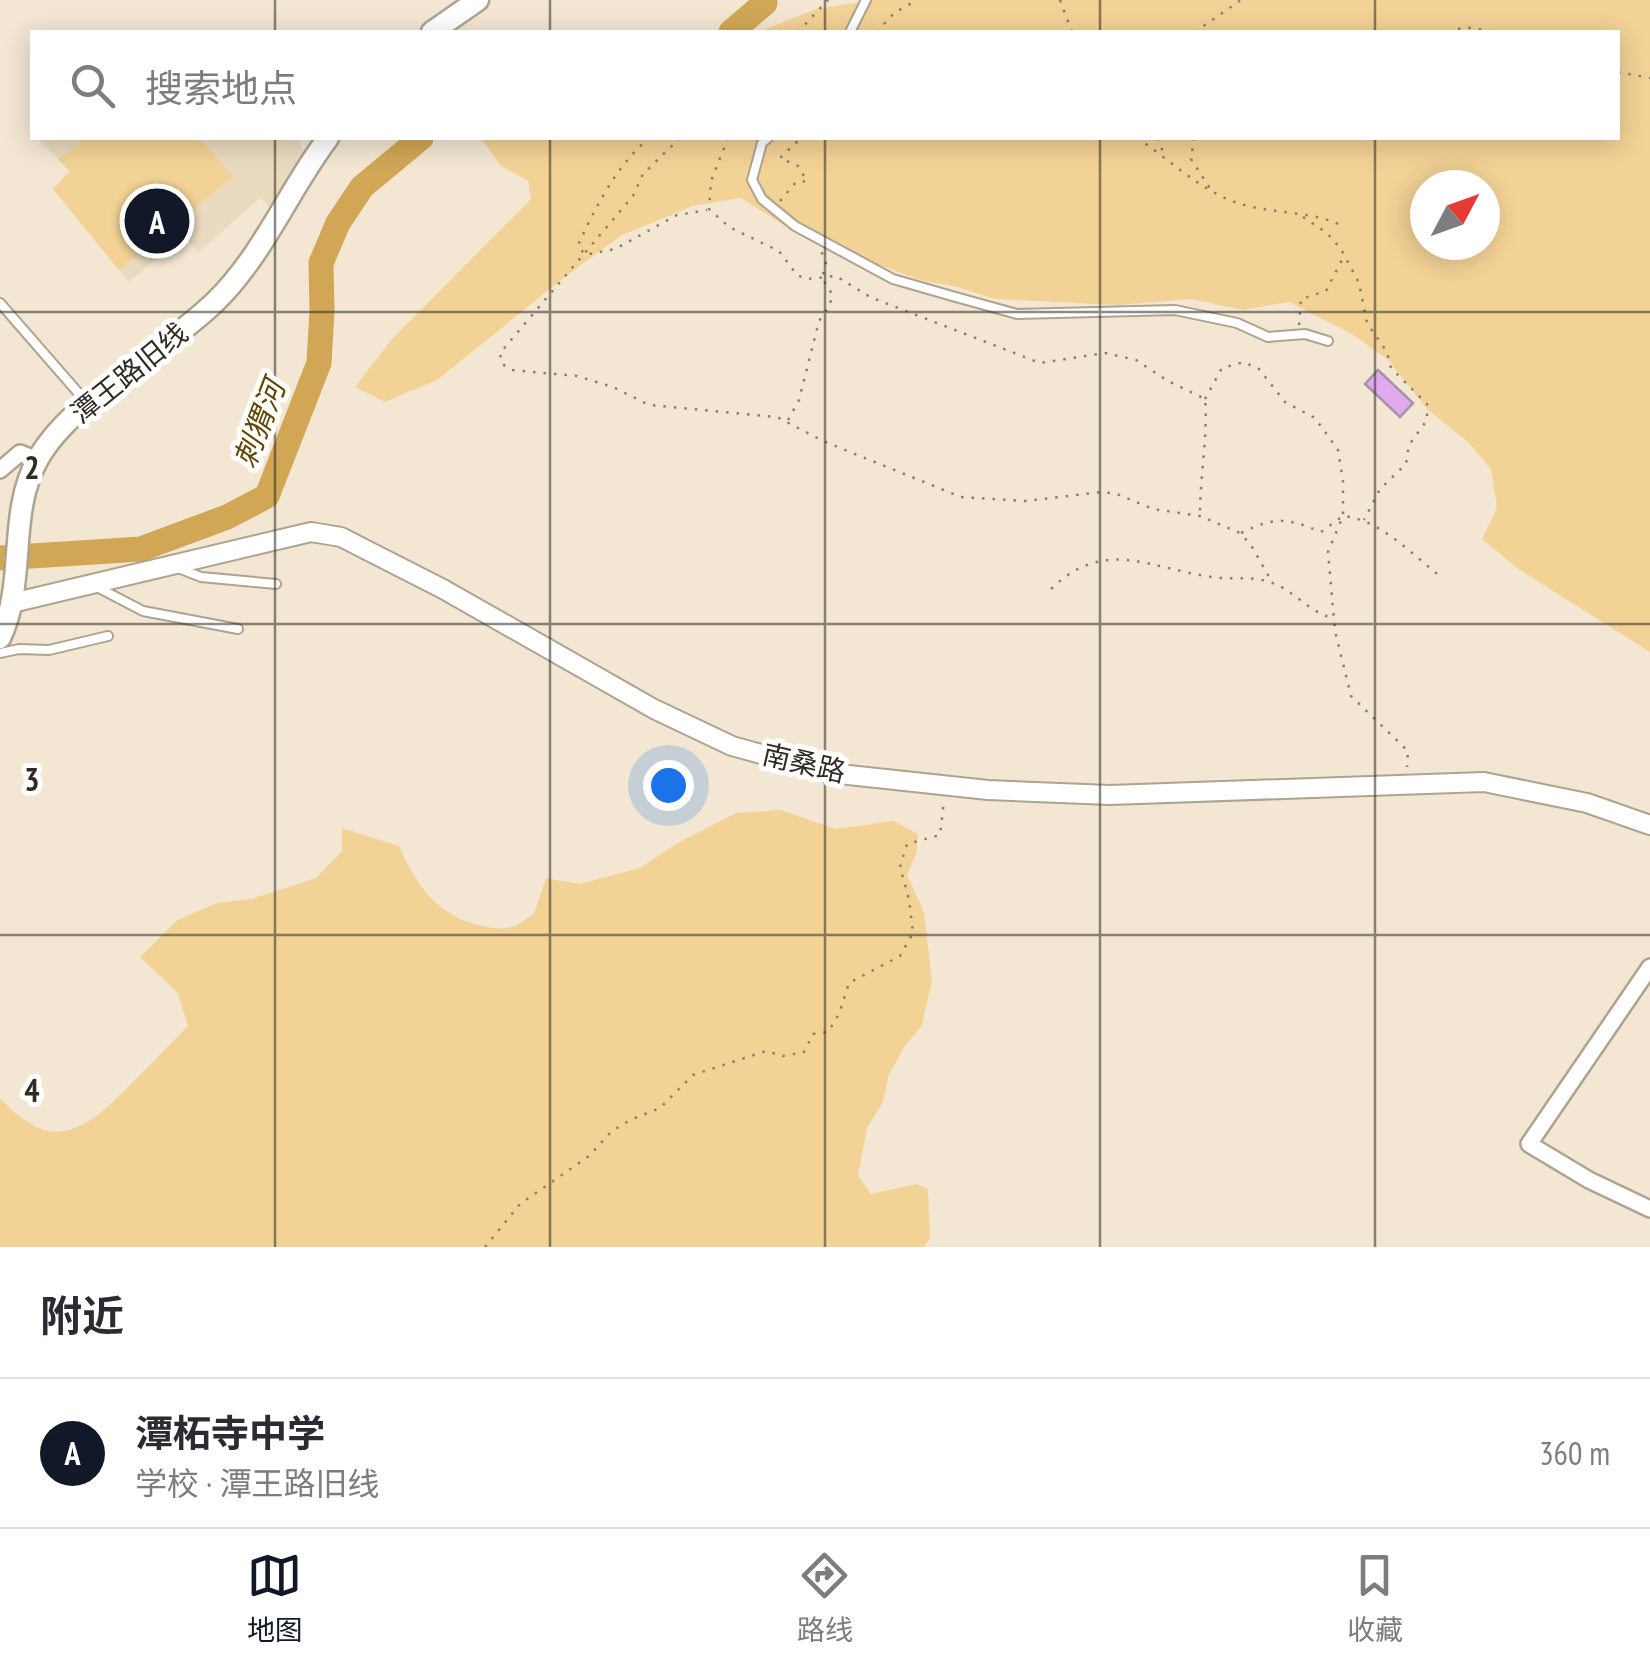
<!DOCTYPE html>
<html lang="zh">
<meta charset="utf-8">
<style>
:root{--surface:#fff;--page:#f7f7f7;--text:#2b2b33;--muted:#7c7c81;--line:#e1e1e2;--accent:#111827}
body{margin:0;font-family:"PT Sans Narrow","Noto Sans SC",sans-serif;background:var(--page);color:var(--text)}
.compass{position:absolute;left:1410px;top:170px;width:90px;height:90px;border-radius:50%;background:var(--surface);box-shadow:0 5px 25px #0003;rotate:49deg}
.you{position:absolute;left:668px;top:785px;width:35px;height:35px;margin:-25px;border:8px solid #fff;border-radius:50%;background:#1a73e8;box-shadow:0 0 0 15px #1a73e833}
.badge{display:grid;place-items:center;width:65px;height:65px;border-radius:50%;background:var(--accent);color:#fff;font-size:32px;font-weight:700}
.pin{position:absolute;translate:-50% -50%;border:5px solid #fff;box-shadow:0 2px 10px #0006}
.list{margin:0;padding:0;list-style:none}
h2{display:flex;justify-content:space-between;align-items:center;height:130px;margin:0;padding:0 40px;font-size:42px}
h2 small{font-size:32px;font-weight:400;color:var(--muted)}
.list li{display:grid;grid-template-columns:65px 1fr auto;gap:30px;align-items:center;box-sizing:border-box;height:150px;padding:0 40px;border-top:2px solid var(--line)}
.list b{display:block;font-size:38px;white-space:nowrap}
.list p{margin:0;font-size:32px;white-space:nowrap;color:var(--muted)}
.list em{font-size:32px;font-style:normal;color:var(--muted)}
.icon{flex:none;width:55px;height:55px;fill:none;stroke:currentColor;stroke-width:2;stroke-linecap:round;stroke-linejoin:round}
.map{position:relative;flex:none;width:1650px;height:1247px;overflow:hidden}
.search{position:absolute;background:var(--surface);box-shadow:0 5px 25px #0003;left:30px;right:30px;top:30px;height:110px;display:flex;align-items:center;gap:25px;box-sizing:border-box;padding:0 35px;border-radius:0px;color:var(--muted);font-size:38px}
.sheet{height:280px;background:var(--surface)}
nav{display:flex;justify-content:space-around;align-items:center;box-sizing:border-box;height:140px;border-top:2px solid var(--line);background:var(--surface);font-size:28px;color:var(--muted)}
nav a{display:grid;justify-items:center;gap:5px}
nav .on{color:var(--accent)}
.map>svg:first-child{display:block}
.built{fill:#eadabf}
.green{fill:#f3d296;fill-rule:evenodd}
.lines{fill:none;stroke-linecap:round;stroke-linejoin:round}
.river{stroke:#d1a756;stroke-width:25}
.building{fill:#e1aaee;stroke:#a394a6;stroke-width:2.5}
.service-casing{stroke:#aea390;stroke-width:12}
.minor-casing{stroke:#aea390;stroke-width:20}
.tertiary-casing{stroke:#aea390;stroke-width:22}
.secondary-casing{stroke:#aea390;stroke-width:25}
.path{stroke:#878072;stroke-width:2.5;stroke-dasharray:2.5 8;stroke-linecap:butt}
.service{stroke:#fff;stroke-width:8}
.minor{stroke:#fff;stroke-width:15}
.tertiary{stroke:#fff;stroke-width:18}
.secondary{stroke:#fff;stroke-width:20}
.grid{fill:none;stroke:#2f2b23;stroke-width:2.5;stroke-opacity:0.55}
.labels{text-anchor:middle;stroke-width:10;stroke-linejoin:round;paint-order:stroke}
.street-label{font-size:28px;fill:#2f2b23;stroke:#fff}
.water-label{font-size:30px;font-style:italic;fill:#614500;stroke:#fff}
.grid-label{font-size:32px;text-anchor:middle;font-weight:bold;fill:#2f2b23;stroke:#fff;stroke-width:10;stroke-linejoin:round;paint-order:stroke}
</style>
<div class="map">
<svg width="1650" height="1247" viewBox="0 0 1650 1247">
<rect width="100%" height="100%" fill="#f3e7d3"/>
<polygon class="built" points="44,138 298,138 304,154 271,208 260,198 198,253 183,235 129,282 53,189 70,171 40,141"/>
<g class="green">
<path d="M872 0H1650V652L1517 568 1482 539 1497 508 1491 469 1469 443 1428 410 1388 360 1352 334 1289 302 1243 310 1191 299 1118 305 995 299 957 287 920 280 821 243 790 229 741 198 693 206 622 235 566 276 437 380 385 402 355 387 392 339 531 199 528 181 500 165 481 138H1618V32H759L816 9ZM1425 185H1485V245H1425Z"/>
<polygon points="86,138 199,138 233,177 119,270 53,189 70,172 58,159"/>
<path d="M781 810 835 829 894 821 918 834 916 854 907 875 924 912 932 981 922 1025 905 1046 889 1074 883 1102 867 1128 858 1175 871 1194 916 1184 928 1189 930 1238 924 1247H0V1098C51 1153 82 1134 128 1087 148 1067 168 1047 188 1026L177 992 140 957 177 920 217 903 251 899 316 878 342 851V828L399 846C415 882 434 912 474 924 487 927 500 931 514 926 521 924 528 917 534 914L546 878 579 884 640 868 676 844 736 813Z"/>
</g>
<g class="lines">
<g class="river">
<polyline points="731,32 765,3"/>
<polyline points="0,558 141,549 227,517 267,496 319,363 322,311 321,263 338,223 362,187 421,138"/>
</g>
</g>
<polygon class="building" points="1378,370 1413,403 1400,417 1365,384"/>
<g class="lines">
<g class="service-casing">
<g id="service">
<polyline points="850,32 866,0"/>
<polyline points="768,138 762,143 752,180 762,199 795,226 893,279 952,296 1017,314 1175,310 1237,323 1268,337 1305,334 1328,341"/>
<polyline points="0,303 81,396 79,403"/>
<polyline points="178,568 201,577 276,584"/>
<polyline points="95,586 143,611 238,629"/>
<polyline points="0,653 19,649 49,650 108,636"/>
</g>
</g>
<g class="minor-casing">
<g id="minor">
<polyline points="0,470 20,453 37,460"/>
<polyline points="1650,967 1529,1144 1589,1180 1650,1209"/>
</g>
</g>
<g class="tertiary-casing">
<polyline id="tertiary" points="12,603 311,532 341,537 443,589 654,709 732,746 830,773 988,790 1110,795 1484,782 1587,803 1650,825"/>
</g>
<g class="secondary-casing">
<g id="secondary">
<polyline points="432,32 478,0"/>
<path d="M0 638C27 582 7 513 38 459 70 401 166 350 215 302 264 254 288 191 328 138"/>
</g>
</g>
<g class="path">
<polyline points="1060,0 1072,32"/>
<polyline points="798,32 828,0"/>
<polyline points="877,32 894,13 917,0"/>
<polyline points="1195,32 1241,0"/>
<polyline points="1448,32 1465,27 1496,32"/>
<polyline points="1618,72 1650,78"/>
<path d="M650 138C617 163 595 209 578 245L585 255 615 249 677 215 707 210"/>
<polyline points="680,138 643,174 633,196 500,353 502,364 512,370 577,376 613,387 649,405 777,417 823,441 961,497 1025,501 1102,492 1117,494 1153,509 1200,516 1240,533 1251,545 1273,584"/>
<path d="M728 138 711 181 709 209 729 227 779 251 797 275 806 279 836 276 870 297 1040 363 1105 353 1136 360 1168 381 1205 399C1208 437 1200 475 1200 514"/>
<path d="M1137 138C1171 160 1201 192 1241 204 1272 214 1320 211 1345 228"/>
<polyline points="1158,138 1164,155"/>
<polyline points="1194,138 1191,159 1211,190"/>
<polyline points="780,201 796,182 807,181 798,166 780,158 801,138"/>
<polyline points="1303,217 1327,233 1341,249 1359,283 1367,323 1387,352 1391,368 1427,404 1427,420 1409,445 1406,464 1380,489 1364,520"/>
<polyline points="1299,325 1301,299 1326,291 1344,256"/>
<polyline points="1205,399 1222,368 1244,362 1259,369 1285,402 1315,418 1338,450 1343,481 1343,516 1328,552 1335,631 1351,696 1408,751 1407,767"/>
<polyline points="788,420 799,400 819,321 830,305 832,294 822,278 826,263 821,251"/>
<path d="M1241 533C1276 516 1287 518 1321 532L1343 516C1381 520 1410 553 1440 576"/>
<path d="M1051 589C1105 537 1148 568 1212 577 1229 580 1249 576 1266 581 1292 587 1307 612 1333 618"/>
<polyline points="485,1247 520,1204 589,1156 611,1132 630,1120 660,1108 693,1075 766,1051 783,1056 804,1052 813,1034 828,1032 839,1014 849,983 900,956 913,933 909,899 900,867 907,844 940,835 944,801"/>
</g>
<use href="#service" class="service"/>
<use href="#minor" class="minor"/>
<use href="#tertiary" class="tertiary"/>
<use href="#secondary" class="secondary"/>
</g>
<path class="grid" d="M275 0V32M550 0V32M825 0V32M1100 0V32M1375 0V32M275 138V1247M550 138V1247M825 138V1247M1100 138V1247M1375 138V1247M0 312H1650M0 624H1650M0 935H1650"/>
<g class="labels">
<g class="street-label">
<text transform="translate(129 373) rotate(-39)" y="10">潭王路旧线</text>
<text transform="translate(804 763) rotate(13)" y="10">南桑路</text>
</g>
<g class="water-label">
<text transform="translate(260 424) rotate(-69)" y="10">刺猬河</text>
</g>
</g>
<g class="grid-label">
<text x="32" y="479">2</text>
<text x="32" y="791">3</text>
<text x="32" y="1102">4</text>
</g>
</svg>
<svg class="compass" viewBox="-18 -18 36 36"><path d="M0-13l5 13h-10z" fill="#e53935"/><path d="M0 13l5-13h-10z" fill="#7c7c81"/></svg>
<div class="you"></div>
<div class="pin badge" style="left:157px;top:221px">A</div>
<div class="search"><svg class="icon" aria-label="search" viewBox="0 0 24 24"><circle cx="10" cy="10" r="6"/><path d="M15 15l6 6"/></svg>搜索地点</div>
</div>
<section class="sheet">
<h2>附近<small></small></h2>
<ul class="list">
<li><span class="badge">A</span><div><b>潭柘寺中学</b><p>学校 · 潭王路旧线</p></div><em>360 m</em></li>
</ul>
</section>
<nav>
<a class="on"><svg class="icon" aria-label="map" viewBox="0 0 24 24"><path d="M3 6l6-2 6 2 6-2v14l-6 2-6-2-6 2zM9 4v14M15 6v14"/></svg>地图</a>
<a><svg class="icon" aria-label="directions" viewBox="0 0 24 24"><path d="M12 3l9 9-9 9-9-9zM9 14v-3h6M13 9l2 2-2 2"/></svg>路线</a>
<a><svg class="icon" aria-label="saved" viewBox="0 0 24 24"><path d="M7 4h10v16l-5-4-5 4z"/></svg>收藏</a>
</nav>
